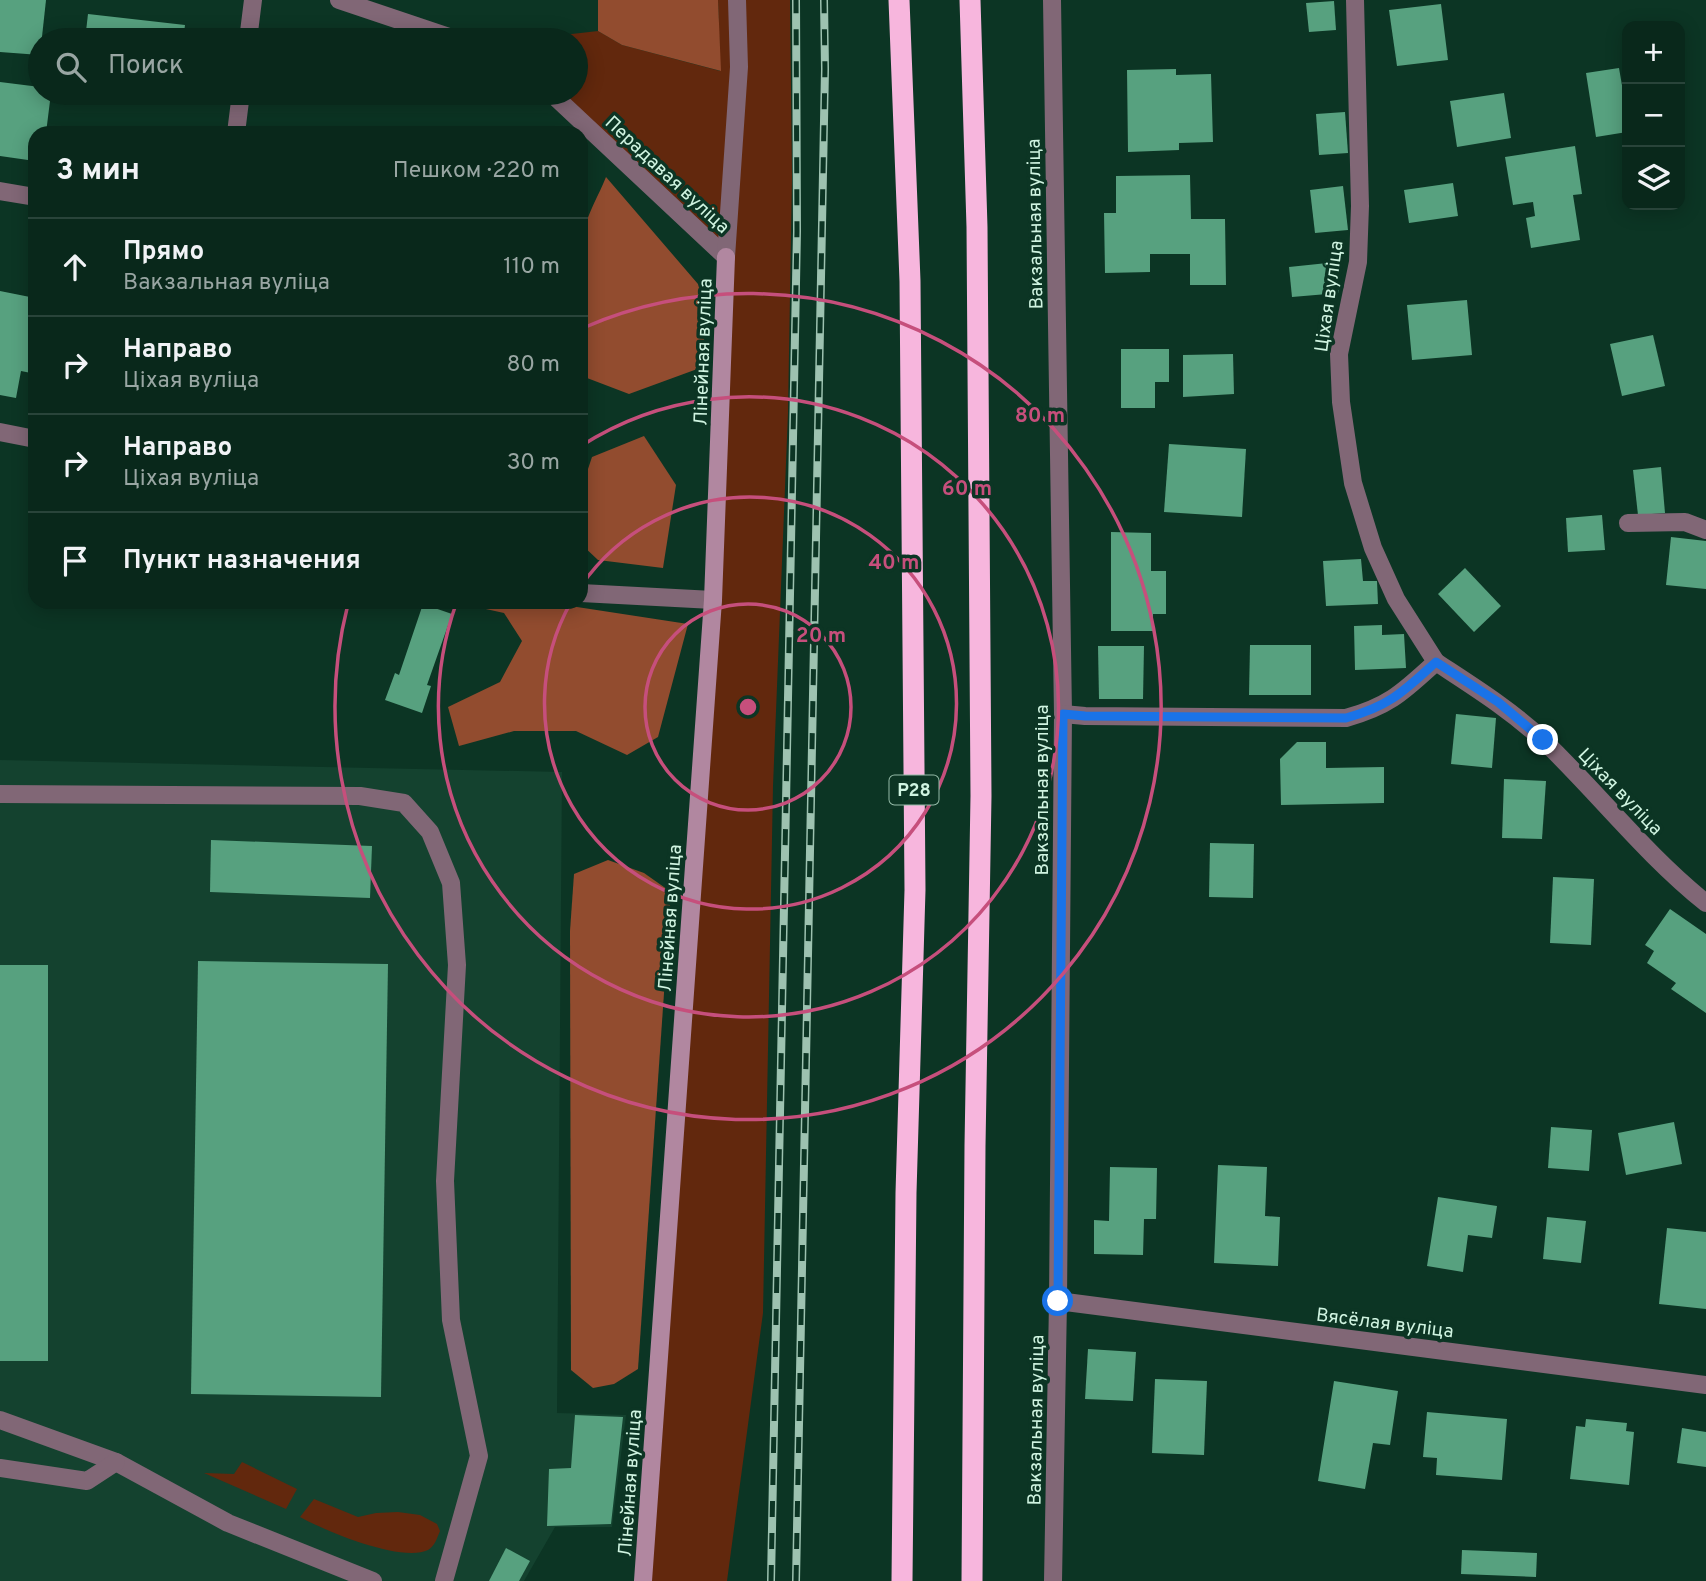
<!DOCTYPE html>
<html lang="ru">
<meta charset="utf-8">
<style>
:root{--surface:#09281b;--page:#123024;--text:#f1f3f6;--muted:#99a6a3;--line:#29443a}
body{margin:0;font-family:Overpass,sans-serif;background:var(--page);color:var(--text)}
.controls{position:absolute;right:21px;top:21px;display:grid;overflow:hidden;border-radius:14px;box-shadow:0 4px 18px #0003}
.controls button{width:63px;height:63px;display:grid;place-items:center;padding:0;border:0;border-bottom:2px solid var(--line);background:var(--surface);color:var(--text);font:35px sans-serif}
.stop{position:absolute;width:21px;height:21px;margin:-16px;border:5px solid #1a73e8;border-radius:50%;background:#fff}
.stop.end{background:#1a73e8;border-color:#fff;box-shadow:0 2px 7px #0008}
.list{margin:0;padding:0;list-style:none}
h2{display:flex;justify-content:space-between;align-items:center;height:91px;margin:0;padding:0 28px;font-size:30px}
h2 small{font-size:23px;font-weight:400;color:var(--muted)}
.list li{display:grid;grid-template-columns:46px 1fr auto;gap:21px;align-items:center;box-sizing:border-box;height:98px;padding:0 28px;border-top:2px solid var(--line)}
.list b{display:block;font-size:26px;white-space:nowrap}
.list p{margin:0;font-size:23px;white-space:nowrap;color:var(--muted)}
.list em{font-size:23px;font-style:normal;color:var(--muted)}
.icon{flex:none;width:38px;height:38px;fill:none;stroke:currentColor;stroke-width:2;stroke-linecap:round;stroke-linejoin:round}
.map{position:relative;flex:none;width:1706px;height:1581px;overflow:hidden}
.search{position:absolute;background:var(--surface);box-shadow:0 4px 18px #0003;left:28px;top:28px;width:560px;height:77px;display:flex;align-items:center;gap:18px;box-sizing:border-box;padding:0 24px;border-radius:38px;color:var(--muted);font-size:26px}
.panel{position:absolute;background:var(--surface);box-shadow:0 4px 18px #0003;left:28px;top:126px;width:560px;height:483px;border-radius:21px}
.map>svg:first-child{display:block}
.built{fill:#14422f}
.green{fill:#62280d}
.forest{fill:#924c2f}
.building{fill:#57a17f}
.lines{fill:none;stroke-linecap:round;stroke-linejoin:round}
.lane{stroke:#816776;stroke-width:18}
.street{stroke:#816776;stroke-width:18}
.secondary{stroke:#b187a0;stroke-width:18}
.highway{stroke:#f7b6dd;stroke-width:21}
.rail-casing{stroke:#9dc2b0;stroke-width:8}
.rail{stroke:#0c3524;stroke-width:5;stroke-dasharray:16;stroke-linecap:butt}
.route{stroke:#1a73e8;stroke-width:9}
.ring{fill:none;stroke:#c64f7c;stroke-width:3.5}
.labels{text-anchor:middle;stroke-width:7;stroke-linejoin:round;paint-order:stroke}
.shield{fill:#0c3524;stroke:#95bba8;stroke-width:2}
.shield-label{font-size:18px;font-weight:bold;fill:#d0f4e1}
.street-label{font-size:19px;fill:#d0f4e1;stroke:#0c3524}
.centre{fill:#c64f7c;stroke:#0c3524;stroke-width:3.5}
.ring-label{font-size:21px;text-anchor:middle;font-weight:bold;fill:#c64f7c;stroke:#0c3524;stroke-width:7;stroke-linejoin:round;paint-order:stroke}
</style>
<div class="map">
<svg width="1706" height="1581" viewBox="0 0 1706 1581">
<rect width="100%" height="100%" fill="#0c3524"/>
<polygon class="built" points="0,760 562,772 557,1413 626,1415 612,1527 555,1527 524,1581 0,1581"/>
<g class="green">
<polygon points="718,0 790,0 792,177 788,413 773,786 763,1313 727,1581 643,1581 726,257 551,93 576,93 576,40 561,40 563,35 598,31 622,45 720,71"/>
<polygon points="242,1462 297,1489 286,1509 204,1473 234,1474"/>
<path d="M314 1499 358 1517 376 1513 398 1512 420 1515 437 1524 440 1531C437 1538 435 1546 428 1550 402 1563 325 1531 300 1517Z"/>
</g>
<g class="forest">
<polygon points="598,0 718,0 721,71 622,45 598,31"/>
<path d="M606 177 710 298 700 368 629 394 587 378C582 330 576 280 584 232 587 214 599 195 606 177Z"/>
<polygon points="644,436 676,485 663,568 598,560 581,544 581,490 592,457"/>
<polygon points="465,602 563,602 577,607 688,624 658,737 627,755 576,731 514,731 459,746 448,707 500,682 522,641 504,613 463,604"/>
<polygon points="608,860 644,873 671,892 638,1369 614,1384 593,1388 571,1370 570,931 574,874"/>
</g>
<g class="building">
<polygon points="0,0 46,0 40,55 0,52"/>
<polygon points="1334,1 1336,30 1309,32 1306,3"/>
<polygon points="1441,4 1448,60 1397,66 1389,10"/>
<polygon points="88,14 185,25 183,40 85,40"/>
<polygon points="1619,68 1625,103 1627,102 1627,132 1596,137 1586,73"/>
<polygon points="1176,69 1176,75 1211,74 1213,142 1179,143 1179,150 1128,152 1127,70"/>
<polygon points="0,82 40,87 40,93 51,93 46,133 35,133 35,161 0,156"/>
<polygon points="1504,93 1511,138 1457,147 1450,101"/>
<polygon points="1345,112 1348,153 1319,155 1316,114"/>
<polygon points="1575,146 1582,194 1573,195 1580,240 1531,248 1526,218 1535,216 1533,202 1513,205 1505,157"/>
<polygon points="1190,175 1191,219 1225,219 1226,285 1190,285 1190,254 1150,254 1150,272 1105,273 1104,213 1116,213 1116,176"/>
<polygon points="1453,183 1458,216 1409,223 1404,190"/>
<polygon points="1343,186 1348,230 1315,233 1310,190"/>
<polygon points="1337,262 1339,293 1292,297 1289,267"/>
<polygon points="0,291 35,298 35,350 31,373 21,371 16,398 0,395"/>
<polygon points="1467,300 1472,355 1412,360 1407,305"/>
<polygon points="1653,335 1665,386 1622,396 1610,344"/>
<polygon points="1121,349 1169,349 1169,382 1155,382 1155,408 1121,408"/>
<polygon points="1233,354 1234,394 1183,397 1183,355"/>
<polygon points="1169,444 1246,449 1242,517 1164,512"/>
<polygon points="1661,467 1665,513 1638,515 1633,470"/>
<polygon points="1602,515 1605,550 1568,552 1566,518"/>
<polygon points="1111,532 1151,533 1151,571 1166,571 1166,614 1153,614 1153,631 1111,631"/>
<polygon points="1671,537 1706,541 1706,589 1666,585"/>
<polygon points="1361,559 1363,581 1377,581 1378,604 1326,606 1323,561"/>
<polygon points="1465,568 1501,606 1474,632 1438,594"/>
<polygon points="423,604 452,614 427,685 431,686 422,713 385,700 395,673 399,675"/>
<polygon points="1382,625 1382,635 1404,634 1406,668 1355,670 1354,626"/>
<polygon points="1250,645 1311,645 1311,695 1249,695"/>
<polygon points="1098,646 1144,646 1143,699 1099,699"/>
<polygon points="1456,714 1496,718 1492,768 1451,764"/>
<polygon points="1297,742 1326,742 1326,768 1384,767 1384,803 1281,805 1280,759"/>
<polygon points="1504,779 1546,781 1542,839 1502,838"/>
<polygon points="211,840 372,846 370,898 210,892"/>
<polygon points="1210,843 1254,844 1253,898 1209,897"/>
<polygon points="1553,877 1594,879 1591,945 1550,943"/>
<polygon points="1670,909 1706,934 1706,1013 1671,989 1676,983 1647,963 1654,951 1645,945"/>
<polygon points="198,961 388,964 381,1397 191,1394"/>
<rect x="0" y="965" width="48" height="396"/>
<polygon points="1674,1122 1682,1164 1626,1175 1618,1133"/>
<polygon points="1551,1127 1592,1130 1589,1171 1548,1168"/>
<polygon points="1218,1165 1267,1167 1265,1216 1280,1217 1278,1266 1214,1263"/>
<polygon points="1110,1167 1157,1168 1156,1219 1144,1219 1143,1255 1094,1254 1094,1220 1109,1221"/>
<polygon points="1438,1197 1497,1206 1492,1238 1468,1235 1463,1272 1427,1266"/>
<polygon points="1547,1217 1586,1221 1581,1263 1543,1259"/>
<polygon points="1667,1228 1706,1232 1706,1309 1659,1304"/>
<polygon points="1088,1349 1136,1352 1133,1401 1085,1399"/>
<polygon points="1155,1379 1207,1381 1204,1455 1152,1453"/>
<polygon points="1334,1381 1398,1391 1390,1445 1373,1443 1365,1489 1318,1481"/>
<polygon points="1427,1412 1507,1419 1502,1480 1436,1475 1437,1458 1423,1457"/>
<polygon points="575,1415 623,1417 611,1524 547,1526 549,1469 571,1468"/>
<polygon points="1586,1419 1627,1423 1626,1431 1634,1432 1629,1485 1570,1479 1576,1426 1585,1427"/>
<polygon points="1682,1428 1706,1432 1706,1467 1677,1463"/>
<polygon points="506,1548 530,1561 519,1581 489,1581"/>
<polygon points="1462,1550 1537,1553 1536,1577 1461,1574"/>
</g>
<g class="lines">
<g class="lane">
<polyline points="248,40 253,0"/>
<polyline points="236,133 241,93"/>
<polyline points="0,191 35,197"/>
<polyline points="1628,523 1685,522 1706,530"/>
<polyline points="0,794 360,796 404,803 430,832 451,883 457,965 445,1181 451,1320 479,1456 444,1581"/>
<polyline points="0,1420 116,1462 228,1523 373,1581"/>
<polyline points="0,1468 87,1481 116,1462"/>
</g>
<g class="street">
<polyline points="339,0 458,40"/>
<polyline points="1052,0 1063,714 1058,1301 1053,1581"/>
<polyline points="551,93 726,257"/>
<polyline points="726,257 739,67 737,0"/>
<polyline points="0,432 35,439"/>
<polyline points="581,593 713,600"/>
<path d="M1436 662C1474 687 1511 710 1544 741 1599 794 1646 855 1706 903"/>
<path d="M1063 714 1085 716 1346 718C1390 706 1404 691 1436 662L1396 599 1373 548 1353 483 1341 402 1339 354 1358 262 1360 206 1355 0"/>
<polyline points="1058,1301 1706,1385"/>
</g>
<polyline class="secondary" points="643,1581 713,600 726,257"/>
<g class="highway">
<polyline points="899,0 910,281 915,890 906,1193 902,1581"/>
<polyline points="970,0 977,227 981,796 975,1146 972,1581"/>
</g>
<g class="rail-casing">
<g id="rail">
<polyline points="771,1581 797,231 796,0"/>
<polyline points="796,1581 825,69 824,0"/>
</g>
</g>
<use href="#rail" class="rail"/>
</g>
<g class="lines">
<path class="route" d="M1058 1301 1063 714 1085 716 1346 718C1390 706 1404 691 1436 662L1498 702 1543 740"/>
</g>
<g class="ring">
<circle cx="748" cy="707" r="103"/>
<path d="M581 586A206 206 0 1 1 571 602"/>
<path d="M581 446A310 310 0 1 1 456 604"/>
<path d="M583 328A413 413 0 1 1 348 604"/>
</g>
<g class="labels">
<rect class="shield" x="889.5" y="775.5" width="49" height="29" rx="5"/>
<g class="shield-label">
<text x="914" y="796">Р28</text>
</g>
<g class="street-label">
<text transform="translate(668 174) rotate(43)" y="7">Перадавая вуліца</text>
<text transform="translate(1034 224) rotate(-91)" y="7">Вакзальная вуліца</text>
<text transform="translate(1328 296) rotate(-82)" y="7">Ціхая вуліца</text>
<text transform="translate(702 352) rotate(-88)" y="7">Лінейная вуліца</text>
<text transform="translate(1041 790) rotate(-90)" y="7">Вакзальная вуліца</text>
<text transform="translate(1621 791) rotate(46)" y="7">Ціхая вуліца</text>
<text transform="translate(669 918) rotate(-86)" y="7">Лінейная вуліца</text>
<text transform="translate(1385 1322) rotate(7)" y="7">Вясёлая вуліца</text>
<text transform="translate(1035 1420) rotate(-89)" y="7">Вакзальная вуліца</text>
<text transform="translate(629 1483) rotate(-86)" y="7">Лінейная вуліца</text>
</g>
</g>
<circle cx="748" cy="707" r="10" class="centre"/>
<g class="ring-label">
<text x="1040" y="422">80 m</text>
<text x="967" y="495">60 m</text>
<text x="894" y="569">40 m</text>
<text x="821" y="642">20 m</text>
</g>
</svg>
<div class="controls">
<button>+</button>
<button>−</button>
<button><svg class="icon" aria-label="layers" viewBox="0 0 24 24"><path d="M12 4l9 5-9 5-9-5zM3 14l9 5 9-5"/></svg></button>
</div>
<div class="stop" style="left:1058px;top:1301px"></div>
<div class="stop end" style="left:1543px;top:740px"></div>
<div class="search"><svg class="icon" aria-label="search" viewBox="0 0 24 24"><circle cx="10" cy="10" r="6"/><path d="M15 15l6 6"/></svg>Поиск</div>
<section class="panel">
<h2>3 мин<small>Пешком · 220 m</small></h2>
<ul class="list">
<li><svg class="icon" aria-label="ahead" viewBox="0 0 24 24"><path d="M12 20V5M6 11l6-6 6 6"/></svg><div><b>Прямо</b><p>Вакзальная вуліца</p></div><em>110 m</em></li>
<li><svg class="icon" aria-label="right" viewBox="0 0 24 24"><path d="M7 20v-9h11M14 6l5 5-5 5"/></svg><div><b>Направо</b><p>Ціхая вуліца</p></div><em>80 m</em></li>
<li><svg class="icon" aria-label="right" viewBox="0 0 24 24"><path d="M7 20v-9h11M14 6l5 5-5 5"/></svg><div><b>Направо</b><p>Ціхая вуліца</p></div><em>30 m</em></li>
<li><svg class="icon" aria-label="arrive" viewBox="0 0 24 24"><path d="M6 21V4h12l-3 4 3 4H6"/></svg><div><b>Пункт назначения</b></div></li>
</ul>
</section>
</div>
